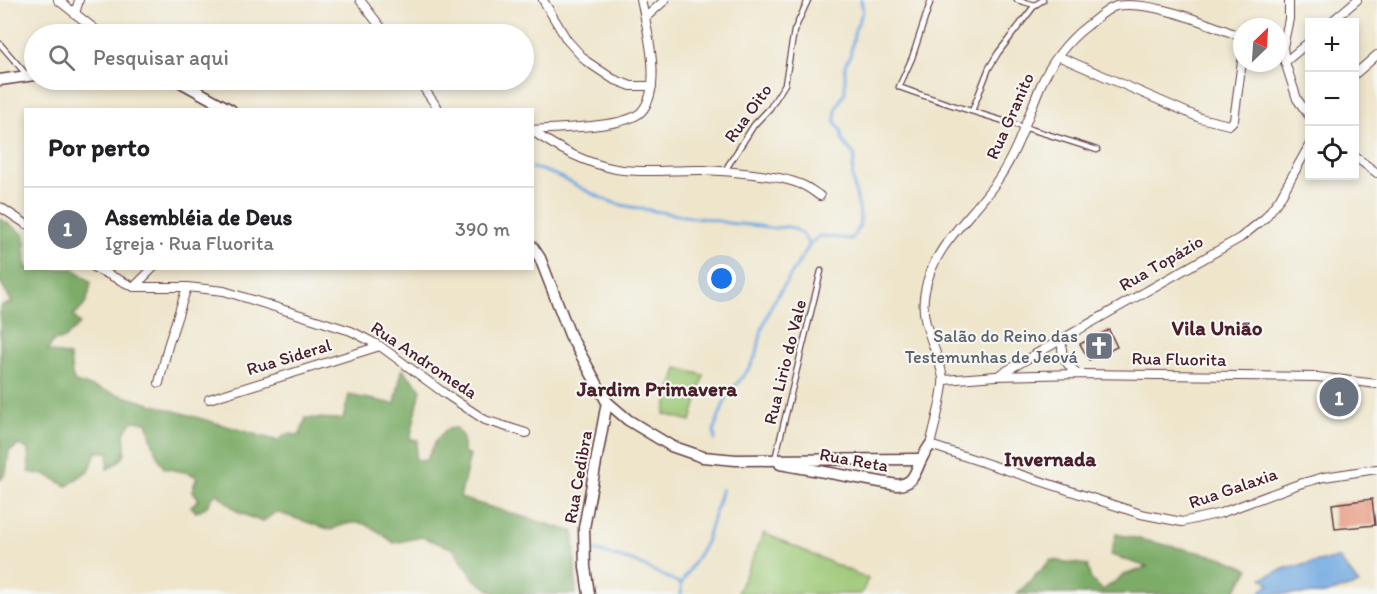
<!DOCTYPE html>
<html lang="pt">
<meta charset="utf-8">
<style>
:root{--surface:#fff;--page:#f2f2f2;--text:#202124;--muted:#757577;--line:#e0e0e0;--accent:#b45309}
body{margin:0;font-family:Itim,sans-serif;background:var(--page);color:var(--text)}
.controls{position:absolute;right:18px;top:18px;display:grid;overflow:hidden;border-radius:0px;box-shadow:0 3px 9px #0003}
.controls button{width:54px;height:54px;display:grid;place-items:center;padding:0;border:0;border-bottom:2px solid var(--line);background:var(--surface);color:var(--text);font:30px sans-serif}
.compass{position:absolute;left:1233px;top:18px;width:54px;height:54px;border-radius:50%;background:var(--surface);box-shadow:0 3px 9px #0003;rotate:25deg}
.you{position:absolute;left:722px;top:279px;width:21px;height:21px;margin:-15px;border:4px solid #fff;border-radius:50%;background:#1a73e8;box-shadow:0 0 0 9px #1a73e833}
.badge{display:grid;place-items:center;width:39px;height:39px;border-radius:50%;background:var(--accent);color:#fff;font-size:20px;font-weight:700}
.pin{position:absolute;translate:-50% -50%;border:3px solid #fff;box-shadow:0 2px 6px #0006}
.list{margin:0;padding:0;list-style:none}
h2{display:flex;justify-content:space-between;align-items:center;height:78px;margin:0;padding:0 24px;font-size:26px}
h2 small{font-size:20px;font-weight:400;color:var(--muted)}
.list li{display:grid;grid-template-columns:39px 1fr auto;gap:18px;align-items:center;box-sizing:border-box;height:84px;padding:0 24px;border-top:2px solid var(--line)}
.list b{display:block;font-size:22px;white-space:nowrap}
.list p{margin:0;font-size:20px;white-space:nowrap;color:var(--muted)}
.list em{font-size:20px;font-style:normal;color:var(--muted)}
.icon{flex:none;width:33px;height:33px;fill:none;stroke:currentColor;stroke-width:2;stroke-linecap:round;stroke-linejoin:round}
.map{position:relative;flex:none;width:1377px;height:594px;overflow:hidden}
.search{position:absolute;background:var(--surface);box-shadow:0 3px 9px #0003;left:24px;top:24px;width:510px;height:66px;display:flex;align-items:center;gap:15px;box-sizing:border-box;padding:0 21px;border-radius:33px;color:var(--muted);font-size:22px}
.panel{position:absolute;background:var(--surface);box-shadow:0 3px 9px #0003;left:24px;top:108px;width:510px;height:162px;border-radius:0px}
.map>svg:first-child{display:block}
.green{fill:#9cc876;stroke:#737450;stroke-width:1.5}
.forest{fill:#7dac67;stroke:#646649;stroke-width:1.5}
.water{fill:#73aae1;stroke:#5e6486;stroke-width:1.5}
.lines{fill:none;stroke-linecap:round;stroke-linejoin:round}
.stream{stroke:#73aae1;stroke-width:3}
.building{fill:#e49175}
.service-casing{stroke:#633d43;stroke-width:7}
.minor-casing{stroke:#633d43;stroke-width:10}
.tertiary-casing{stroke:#633d43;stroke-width:13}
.service{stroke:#fff;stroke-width:4.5}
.minor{stroke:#fff;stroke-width:8}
.tertiary{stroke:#fff;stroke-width:10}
.labels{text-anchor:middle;stroke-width:4.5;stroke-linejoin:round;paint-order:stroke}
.street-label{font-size:18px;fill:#4a1f2b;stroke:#f6f6f2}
.worship-label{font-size:18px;fill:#5b616d;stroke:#f6f6f2;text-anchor:end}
.quarter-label{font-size:21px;font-weight:bold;fill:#4a1f2b;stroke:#f6f6f2}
</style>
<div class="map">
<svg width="1377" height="594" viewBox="0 0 1377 594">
<rect width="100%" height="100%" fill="#f6f6f2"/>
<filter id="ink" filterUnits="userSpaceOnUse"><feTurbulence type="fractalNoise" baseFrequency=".0167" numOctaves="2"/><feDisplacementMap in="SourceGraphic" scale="12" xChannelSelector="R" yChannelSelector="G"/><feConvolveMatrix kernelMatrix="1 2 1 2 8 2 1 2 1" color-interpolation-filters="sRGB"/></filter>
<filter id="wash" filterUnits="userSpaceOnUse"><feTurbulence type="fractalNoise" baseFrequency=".008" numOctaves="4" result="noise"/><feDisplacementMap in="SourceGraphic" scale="24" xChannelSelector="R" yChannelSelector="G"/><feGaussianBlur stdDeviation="1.35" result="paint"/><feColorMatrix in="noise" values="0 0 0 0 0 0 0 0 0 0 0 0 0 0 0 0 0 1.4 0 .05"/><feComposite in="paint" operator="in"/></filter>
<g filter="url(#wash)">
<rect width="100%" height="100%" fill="#eee5cb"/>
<g class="green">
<polygon points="677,368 704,375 691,421 664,414"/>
<polygon points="764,533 868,579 861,594 737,594"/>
</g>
<g class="forest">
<path d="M0 218 25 235 26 268 74 269 91 282C88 298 88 306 73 315L80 324 64 339 53 341 48 351 70 356 72 375 75 382 278 441 286 434 300 435 306 418 343 419 349 395 395 404 402 369 421 389 410 439 418 440 415 459 426 461 437 439 447 429 457 428 463 439V452L470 455 460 498 574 532 576 594H496L475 580 454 549 422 537 394 543C370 525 360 515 331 530L276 512 262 522 238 512 216 493 207 506 196 512 191 506 199 499 192 490 197 477 189 473 164 468 155 451 147 422 133 421 124 433C126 456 128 457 107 469L109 452H96L90 469 67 486 47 475 29 472 28 449 19 445 9 451 6 473 0 480V306L12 303 0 281Z"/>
<polygon points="1116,534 1220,557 1249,569 1233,594 1017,594 1051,560 1087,565 1091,580 1103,590 1124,575 1147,567 1111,555"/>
</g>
<polygon class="water" points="1339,558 1359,584 1324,594 1257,594 1270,584 1262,578 1286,568"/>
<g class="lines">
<g class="stream">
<path d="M532 168C563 173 588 196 618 204 643 210 670 213 696 218 707 217 717 221 728 223 743 225 756 224 770 228 777 229 783 226 789 227 799 229 806 237 809 246"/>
<path d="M715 440 714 430 726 398 750 367 757 353 762 329 771 306 811 243 820 236 851 239C869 223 855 200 853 180 851 173 854 163 855 156L842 140 841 130 835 122 836 108 845 92V65L850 56 855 30 863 11 861 0"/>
<polyline points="594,550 635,562 681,584"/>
<polyline points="681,594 681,584 706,542 722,489"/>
</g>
</g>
<g id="blocks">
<g class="building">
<polygon points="1109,330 1117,347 1089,360 1080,344"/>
<polygon points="1332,389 1345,389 1346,407 1332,406"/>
<polygon points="1372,499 1375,525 1335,529 1332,504"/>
</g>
</g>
</g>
<g filter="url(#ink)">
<use href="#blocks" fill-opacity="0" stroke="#633d43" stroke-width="1.5"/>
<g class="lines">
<g class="service-casing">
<g id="service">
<path d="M931 0 912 58 899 87C964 111 1031 128 1097 150"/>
<polyline points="1017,0 1035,5"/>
<polyline points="0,44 26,74"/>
<polyline points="972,111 989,68 998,53 1035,5 1043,0"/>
<polyline points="724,172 754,125 770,108 785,84 794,31 808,0"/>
<polyline points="775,459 821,271"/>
</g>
</g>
<g class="minor-casing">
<g id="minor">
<polyline points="58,0 101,34"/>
<polyline points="360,0 386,34"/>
<polyline points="543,0 567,40 586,61 613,79 631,86 652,86"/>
<polyline points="641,0 645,18"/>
<polyline points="1289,0 1289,19 1283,47 1285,62 1297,99 1310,117"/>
<polyline points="75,14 79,0"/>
<polyline points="1331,22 1357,0"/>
<path d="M1242 37C1208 24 1152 0 1116 6 1106 9 1095 20 1087 26 1067 41 1050 64 1040 87 1027 118 1018 150 999 178 975 215 933 244 925 291 918 323 938 348 943 378 945 389 933 432 930 445L1141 514 1182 522 1221 513 1299 484 1324 477 1377 469"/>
<polyline points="1058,56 1200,118 1229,125 1234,120 1242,61"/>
<polyline points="1285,62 1310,41"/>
<polyline points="1354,75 1377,55"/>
<polyline points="418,80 439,110"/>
<path d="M532 130C556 128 625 128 641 112 661 91 650 43 645 18L665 0"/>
<path d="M532 131C559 149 585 163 616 169 646 174 675 169 704 170 728 171 779 175 800 184 807 186 814 192 820 196"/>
<polyline points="1354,156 1377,173"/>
<polyline points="0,207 26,224"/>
<polyline points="95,268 134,287 187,287 224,291 351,331 380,346 444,393 485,420 526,433"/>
<polyline points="134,287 153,268"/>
<path d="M1062 338C1061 358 1063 361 1078 374"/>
<polyline points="999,375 1240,238 1265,218 1280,198 1310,144"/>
<polyline points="944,380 996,376 1078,374 1317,377 1377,384"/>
<polyline points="159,383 168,346 187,287"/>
<polyline points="209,399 380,346"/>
</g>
</g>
<g class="tertiary-casing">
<g id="tertiary">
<polyline points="0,80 34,75"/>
<polyline points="177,80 231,110"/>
<polyline points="532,246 540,258 570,335 607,402 628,420 671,446 703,457 736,460 921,459"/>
<path d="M780 464 897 485C915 484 915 471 922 458 924 453 928 449 930 445"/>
<polyline points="589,594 585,567 584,528 607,402"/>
</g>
</g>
<use href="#service" class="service"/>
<use href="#minor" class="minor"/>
<use href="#tertiary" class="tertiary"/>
</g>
</g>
<defs>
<g id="church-square" transform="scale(1.5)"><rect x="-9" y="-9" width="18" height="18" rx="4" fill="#6b7280" stroke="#f6f6f2"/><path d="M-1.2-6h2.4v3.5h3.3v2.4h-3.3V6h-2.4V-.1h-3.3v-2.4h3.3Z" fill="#fff"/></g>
</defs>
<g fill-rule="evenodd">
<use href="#church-square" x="1099" y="346"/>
</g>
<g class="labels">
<g class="street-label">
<text transform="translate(748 113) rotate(-54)" y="6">Rua Oito</text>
<text transform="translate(1010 116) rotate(-66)" y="6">Rua Granito</text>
<text transform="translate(1161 263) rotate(-30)" y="6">Rua Topázio</text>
<text transform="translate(289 357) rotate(-17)" y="6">Rua Sideral</text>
<text transform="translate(1179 359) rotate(1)" y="6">Rua Fluorita</text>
<text transform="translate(424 360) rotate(34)" y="6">Rua Andromeda</text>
<text transform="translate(785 362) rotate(-76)" y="6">Rua Lirio do Vale</text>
<text transform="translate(854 460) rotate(10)" y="6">Rua Reta</text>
<text transform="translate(578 477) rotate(-80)" y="6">Rua Cedibra</text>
<text transform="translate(1233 488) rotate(-19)" y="6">Rua Galaxia</text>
</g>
<g class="worship-label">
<text x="1078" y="342">Salão do Reino das<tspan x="1078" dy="21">Testemunhas de Jeová</tspan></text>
</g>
<g class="quarter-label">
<text x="1217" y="335">Vila União</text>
<text x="657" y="396">Jardim Primavera</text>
<text x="1050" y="466">Invernada</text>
</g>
</g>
</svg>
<div class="controls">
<button>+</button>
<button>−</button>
<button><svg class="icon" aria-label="locate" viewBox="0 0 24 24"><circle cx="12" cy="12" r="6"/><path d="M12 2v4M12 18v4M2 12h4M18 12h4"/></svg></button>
</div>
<svg class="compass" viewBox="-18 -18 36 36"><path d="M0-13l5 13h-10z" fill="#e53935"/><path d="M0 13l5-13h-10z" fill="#757577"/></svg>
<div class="you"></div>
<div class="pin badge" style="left:1339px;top:397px;background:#6b7280">1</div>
<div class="search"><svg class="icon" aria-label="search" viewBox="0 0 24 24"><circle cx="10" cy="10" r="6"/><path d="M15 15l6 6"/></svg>Pesquisar aqui</div>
<section class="panel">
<h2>Por perto<small></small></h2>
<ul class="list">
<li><span class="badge" style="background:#6b7280">1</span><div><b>Assembléia de Deus</b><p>Igreja · Rua Fluorita</p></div><em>390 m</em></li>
</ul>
</section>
</div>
